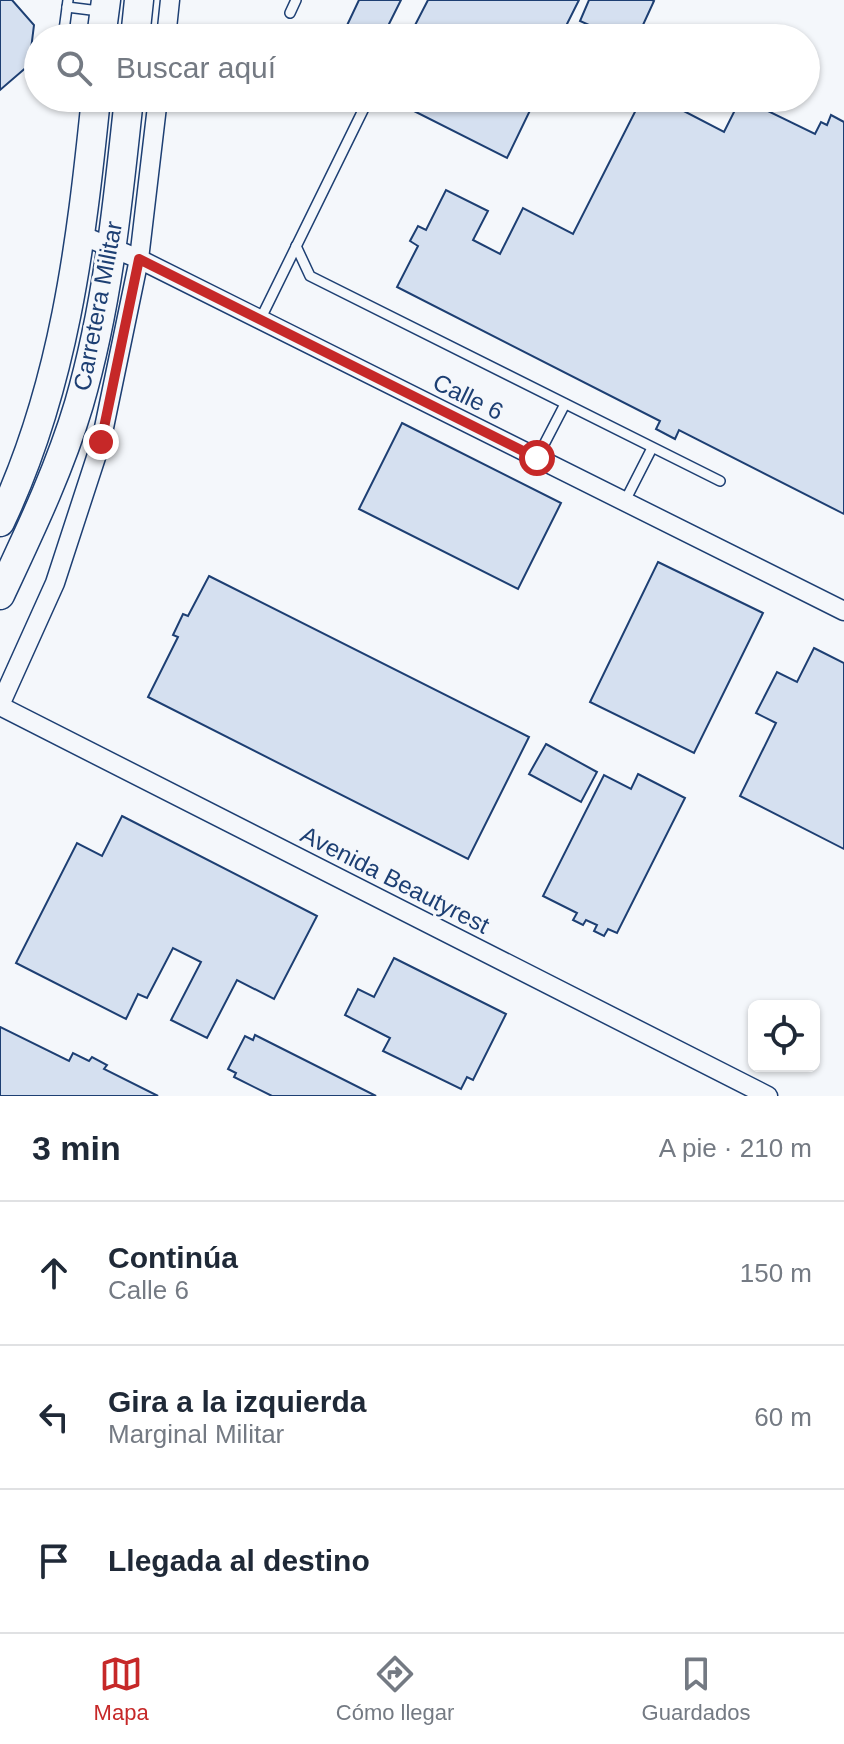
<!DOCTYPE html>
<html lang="es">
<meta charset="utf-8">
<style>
:root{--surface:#fff;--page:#f2f2f3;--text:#1f2937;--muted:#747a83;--line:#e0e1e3;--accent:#c62828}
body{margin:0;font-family:Arial,sans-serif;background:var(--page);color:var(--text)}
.controls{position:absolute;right:24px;bottom:24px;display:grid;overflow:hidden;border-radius:12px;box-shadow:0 2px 6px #0004}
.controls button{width:72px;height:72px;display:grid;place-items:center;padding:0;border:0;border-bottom:2px solid var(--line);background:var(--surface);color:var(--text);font:40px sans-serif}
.stop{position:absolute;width:24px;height:24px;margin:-18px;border:6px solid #c62828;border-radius:50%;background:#fff}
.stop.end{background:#c62828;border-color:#fff;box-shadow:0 2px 8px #0008}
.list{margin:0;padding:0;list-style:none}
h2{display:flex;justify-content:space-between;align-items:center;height:104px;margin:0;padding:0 32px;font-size:34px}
h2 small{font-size:26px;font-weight:400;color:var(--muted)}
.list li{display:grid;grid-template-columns:52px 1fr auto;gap:24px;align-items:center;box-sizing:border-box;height:144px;padding:0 32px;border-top:2px solid var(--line)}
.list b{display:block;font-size:30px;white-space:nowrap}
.list p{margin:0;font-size:26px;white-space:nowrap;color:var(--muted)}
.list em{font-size:26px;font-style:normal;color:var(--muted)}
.icon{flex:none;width:44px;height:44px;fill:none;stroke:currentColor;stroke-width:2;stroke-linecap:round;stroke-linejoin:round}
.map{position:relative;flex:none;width:844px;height:1096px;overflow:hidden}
.search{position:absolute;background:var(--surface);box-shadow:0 2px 6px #0004;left:24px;right:24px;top:24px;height:88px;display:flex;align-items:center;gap:20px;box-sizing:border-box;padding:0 28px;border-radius:44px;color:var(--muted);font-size:30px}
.sheet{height:536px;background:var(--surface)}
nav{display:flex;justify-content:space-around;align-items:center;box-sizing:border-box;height:112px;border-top:2px solid var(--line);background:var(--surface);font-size:22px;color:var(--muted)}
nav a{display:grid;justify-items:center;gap:4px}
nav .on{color:var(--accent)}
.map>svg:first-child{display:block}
.building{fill:#d5e0f0;stroke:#1d3f73;stroke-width:2}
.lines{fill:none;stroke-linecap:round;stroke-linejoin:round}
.lane-casing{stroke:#1d3f73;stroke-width:12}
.street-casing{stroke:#1d3f73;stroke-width:21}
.primary-casing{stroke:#1d3f73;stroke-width:31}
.lane{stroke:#f4f7fb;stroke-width:9}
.street{stroke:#f4f7fb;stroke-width:18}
.primary{stroke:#f4f7fb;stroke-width:28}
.route{stroke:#c62828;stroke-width:10}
.labels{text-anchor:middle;stroke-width:6;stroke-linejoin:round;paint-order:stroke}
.street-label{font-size:24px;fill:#1d3f73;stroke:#f4f7fb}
</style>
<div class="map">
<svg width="844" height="1096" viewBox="0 0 844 1096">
<rect width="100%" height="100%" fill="#f4f7fb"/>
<g class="building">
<polygon points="0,0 12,0 34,25 29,65 0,90"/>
<polygon points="359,0 401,0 382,38 341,38"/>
<polygon points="428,0 579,0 560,38 427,38 412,31"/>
<polygon points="589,0 652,0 654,1 637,38 618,38 580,21"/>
<polygon points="400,98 536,98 507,158 398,103"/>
<polygon points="642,98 674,98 679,101 676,107 724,132 741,98 815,134 821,122 827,125 831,115 844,122 844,514 679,430 675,439 656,429 660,421 397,287 418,246 410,241 418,226 426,230 446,190 488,211 473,240 500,254 523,208 573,234"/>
<polygon points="402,423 561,503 518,589 359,509"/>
<polygon points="658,562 763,613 694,753 590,702"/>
<polygon points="209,576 529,737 468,859 148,697 178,637 173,635 183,614 188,616"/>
<polygon points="814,648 844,663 844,849 740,796 776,723 756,713 777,672 797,682"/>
<polygon points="546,744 597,772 581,802 529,774"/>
<polygon points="638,774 685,798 617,933 608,929 604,936 594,931 597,925 586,920 583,925 573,920 577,913 543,896 604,775 631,789"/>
<polygon points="122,816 317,916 274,999 237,980 207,1038 171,1020 201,962 173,948 147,998 138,994 126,1019 16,963 77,843 102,856"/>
<polygon points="394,958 506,1014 473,1080 467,1077 461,1089 383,1051 390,1038 345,1015 358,989 374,997"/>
<polygon points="0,1027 69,1061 73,1053 89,1061 92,1057 107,1065 104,1069 158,1096 0,1096"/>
<polygon points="255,1035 376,1096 272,1096 234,1077 236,1073 228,1069 245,1036 253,1040"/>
</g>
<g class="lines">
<g class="lane-casing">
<g id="lane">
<polyline points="67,7 99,11"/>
<polyline points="290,13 296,0"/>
<polyline points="63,38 68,0"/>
<polyline points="296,246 310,276 720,481"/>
<polyline points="260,320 369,98"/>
<polyline points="537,458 565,404"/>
<polyline points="625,501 652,448"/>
</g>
</g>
<g class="street-casing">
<g id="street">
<polyline points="166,38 170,0"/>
<polyline points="81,235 139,259 844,611"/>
<polyline points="0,705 55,583 101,442 139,259 158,98"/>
<polyline points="0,706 768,1096"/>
</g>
</g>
<g class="primary-casing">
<g id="primary">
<polyline points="101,38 106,0"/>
<polyline points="135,38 139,0"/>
<path d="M0 522C64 387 81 245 96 98"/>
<path d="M0 595C29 533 59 471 79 404 108 304 118 201 129 98"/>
</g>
</g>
<use href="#lane" class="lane"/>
<use href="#street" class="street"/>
<use href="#primary" class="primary"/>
</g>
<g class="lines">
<polyline class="route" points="101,442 139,259 537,458"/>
</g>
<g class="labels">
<g class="street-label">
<text transform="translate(98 306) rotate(-79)" y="8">Carretera Militar</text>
<text transform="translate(468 397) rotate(26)" y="8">Calle 6</text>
<text transform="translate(395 880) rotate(27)" y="8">Avenida Beautyrest</text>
</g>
</g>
</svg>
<div class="controls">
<button><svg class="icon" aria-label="locate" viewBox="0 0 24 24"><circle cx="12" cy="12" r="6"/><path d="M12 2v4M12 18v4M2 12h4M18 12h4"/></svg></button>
</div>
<div class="stop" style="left:537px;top:458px"></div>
<div class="stop end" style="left:101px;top:442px"></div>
<div class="search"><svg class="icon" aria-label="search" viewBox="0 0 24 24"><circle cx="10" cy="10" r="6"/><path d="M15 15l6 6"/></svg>Buscar aquí</div>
</div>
<section class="sheet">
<h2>3 min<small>A pie · 210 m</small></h2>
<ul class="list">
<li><svg class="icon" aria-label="ahead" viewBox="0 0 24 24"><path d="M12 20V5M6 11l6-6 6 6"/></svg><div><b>Continúa</b><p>Calle 6</p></div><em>150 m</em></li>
<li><svg class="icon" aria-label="left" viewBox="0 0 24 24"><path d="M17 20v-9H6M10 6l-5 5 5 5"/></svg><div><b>Gira a la izquierda</b><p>Marginal Militar</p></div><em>60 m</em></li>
<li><svg class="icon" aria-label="arrive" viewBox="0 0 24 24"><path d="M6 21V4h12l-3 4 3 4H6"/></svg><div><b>Llegada al destino</b></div></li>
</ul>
</section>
<nav>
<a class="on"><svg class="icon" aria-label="map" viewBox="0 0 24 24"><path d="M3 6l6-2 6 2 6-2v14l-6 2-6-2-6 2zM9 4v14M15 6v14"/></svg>Mapa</a>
<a><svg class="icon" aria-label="directions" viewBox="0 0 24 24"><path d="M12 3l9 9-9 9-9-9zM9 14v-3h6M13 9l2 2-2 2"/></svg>Cómo llegar</a>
<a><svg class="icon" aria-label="saved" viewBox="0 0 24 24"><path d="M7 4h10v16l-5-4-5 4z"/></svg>Guardados</a>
</nav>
